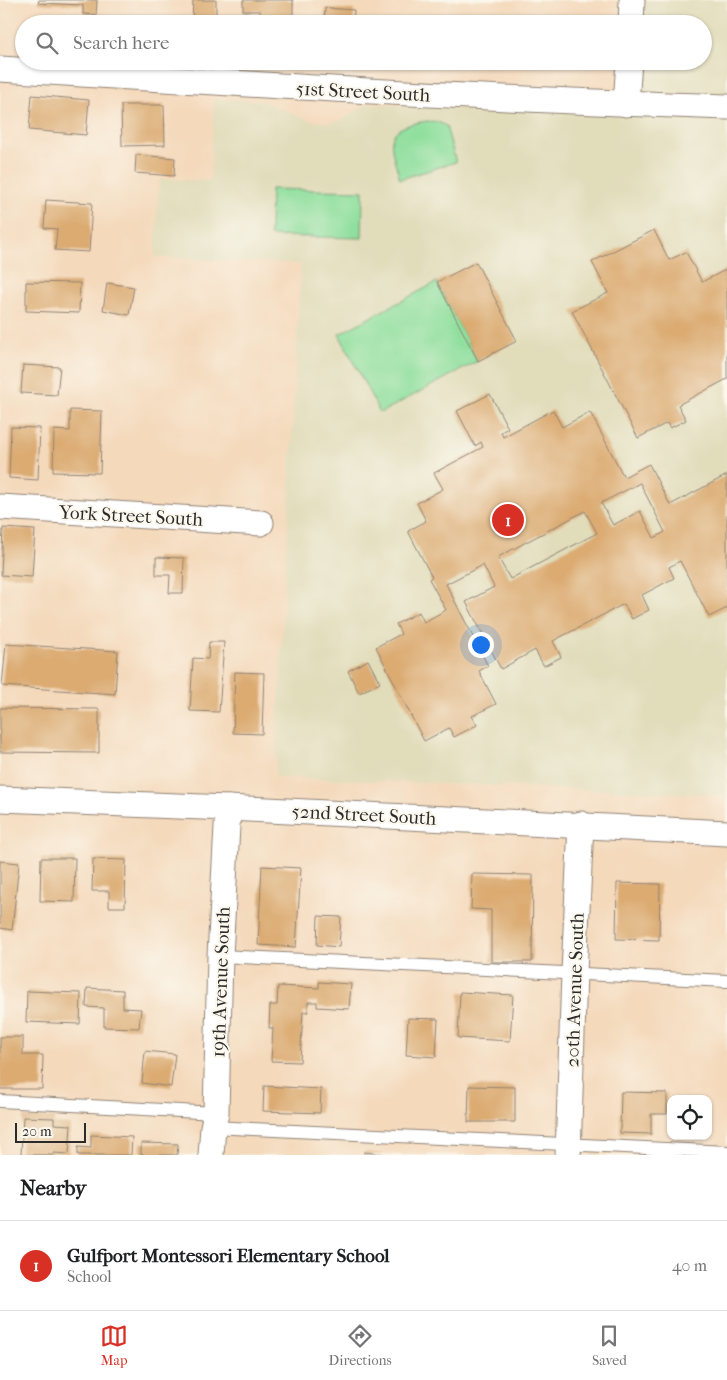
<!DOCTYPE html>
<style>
:root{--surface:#fff;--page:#f6f6f6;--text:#202124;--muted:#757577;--line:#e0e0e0;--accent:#d93025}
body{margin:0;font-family:"IM FELL French Canon",serif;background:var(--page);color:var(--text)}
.controls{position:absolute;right:15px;bottom:15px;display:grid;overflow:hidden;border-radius:10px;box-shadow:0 1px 4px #0004}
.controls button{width:45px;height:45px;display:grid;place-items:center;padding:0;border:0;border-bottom:1px solid var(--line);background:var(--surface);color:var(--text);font:25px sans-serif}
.scale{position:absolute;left:15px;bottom:12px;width:71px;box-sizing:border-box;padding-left:5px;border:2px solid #2b2b2b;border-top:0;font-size:14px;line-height:18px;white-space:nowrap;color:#2b2b2b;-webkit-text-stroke:4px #fbf7ec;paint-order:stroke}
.you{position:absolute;left:480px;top:644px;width:18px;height:18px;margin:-12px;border:4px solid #fff;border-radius:50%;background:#1a73e8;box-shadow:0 0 0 8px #1a73e833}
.badge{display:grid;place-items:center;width:32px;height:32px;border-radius:50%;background:var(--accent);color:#fff;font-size:16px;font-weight:700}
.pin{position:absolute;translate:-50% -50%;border:2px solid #fff;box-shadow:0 1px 5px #0006}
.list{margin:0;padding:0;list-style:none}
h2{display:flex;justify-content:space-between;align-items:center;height:65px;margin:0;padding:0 20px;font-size:21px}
h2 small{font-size:16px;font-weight:400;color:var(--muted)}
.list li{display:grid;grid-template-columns:32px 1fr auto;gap:15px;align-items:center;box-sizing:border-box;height:90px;padding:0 20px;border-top:1px solid var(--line)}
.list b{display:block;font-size:19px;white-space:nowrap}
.list p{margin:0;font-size:16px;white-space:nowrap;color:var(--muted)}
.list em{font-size:16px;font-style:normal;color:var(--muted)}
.icon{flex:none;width:28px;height:28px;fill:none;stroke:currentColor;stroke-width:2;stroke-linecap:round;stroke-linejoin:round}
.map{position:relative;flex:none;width:727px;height:1155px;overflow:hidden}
.search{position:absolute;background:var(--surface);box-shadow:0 1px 4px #0004;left:15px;right:15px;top:15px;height:55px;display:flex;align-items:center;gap:12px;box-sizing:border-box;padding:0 18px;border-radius:28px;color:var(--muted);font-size:19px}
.sheet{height:155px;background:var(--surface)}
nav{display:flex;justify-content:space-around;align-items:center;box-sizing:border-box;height:70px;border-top:1px solid var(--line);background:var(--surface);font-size:14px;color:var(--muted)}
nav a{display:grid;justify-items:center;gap:2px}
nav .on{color:var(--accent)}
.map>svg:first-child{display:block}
.built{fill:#e1dcba}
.green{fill:#90df9e;stroke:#5e8564}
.building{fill:#dbab72;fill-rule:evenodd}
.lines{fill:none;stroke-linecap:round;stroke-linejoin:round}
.service-casing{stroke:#908273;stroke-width:14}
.minor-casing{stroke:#908273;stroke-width:27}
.service{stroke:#fff;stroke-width:12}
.minor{stroke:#fff;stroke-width:25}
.labels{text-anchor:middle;stroke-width:4;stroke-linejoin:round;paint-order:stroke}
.street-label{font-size:19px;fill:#2b2b2b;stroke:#fbf7ec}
</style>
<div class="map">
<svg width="727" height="1155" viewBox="0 0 727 1155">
<rect width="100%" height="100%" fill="#fbf7ec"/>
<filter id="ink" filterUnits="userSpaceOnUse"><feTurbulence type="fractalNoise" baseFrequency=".02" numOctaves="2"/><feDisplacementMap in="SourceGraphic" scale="10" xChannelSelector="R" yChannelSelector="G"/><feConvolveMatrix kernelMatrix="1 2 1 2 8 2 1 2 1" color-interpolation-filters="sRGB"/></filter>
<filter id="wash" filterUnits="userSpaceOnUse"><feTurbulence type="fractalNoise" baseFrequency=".0096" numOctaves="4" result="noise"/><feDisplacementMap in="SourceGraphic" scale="20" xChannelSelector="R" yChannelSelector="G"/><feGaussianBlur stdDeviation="1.12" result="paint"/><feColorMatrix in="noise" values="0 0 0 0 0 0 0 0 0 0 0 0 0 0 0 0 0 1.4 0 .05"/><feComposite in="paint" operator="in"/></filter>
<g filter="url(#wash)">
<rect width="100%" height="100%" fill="#f4d9bb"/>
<g class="built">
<polygon points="646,0 727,0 727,94 641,92 642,61 703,61 703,24 644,24"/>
<polygon points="214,99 261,101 309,120 326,123 342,120 368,104 727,117 727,795 275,777 301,264 155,257 159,179 210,181"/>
</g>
<g class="green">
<path d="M427 121 438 122 446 126 456 162 400 179C390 143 380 128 427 121Z"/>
<polygon points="271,189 363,191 362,238 270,236"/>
<polygon points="437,282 478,361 380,413 339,334"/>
</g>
<g id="blocks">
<g class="building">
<polygon points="39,0 97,0 96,15 83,14 83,5 38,3"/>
<polygon points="193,0 216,0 216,24 192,24"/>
<polygon points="243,0 293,0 293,24 260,24 260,11 243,11"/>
<polygon points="325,8 354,10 353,24 324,24"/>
<polygon points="32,95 89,100 86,135 29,130"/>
<polygon points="121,105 164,105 165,145 122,146"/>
<polygon points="136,155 175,158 174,176 135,173"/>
<polygon points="46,200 92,203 89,252 55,250 57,229 44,228"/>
<polygon points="654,230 669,260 686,252 702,282 727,269 727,379 678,405 686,420 670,428 667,423 638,438 572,311 608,293 592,262"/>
<polygon points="476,262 517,341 478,361 437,282"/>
<polygon points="26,282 80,283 79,313 26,311"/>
<polygon points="107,283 134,287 129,315 103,310"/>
<polygon points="23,365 60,367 57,395 21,393"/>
<path d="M490 394 508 428 501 432 503 437 553 410 562 427 590 412 624 477 649 464 670 505 727 475V608L709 617 680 561 669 567 674 578 642 595 649 610 632 619 624 604 553 641 561 657 544 666 535 650 501 669 466 602 494 587 483 565 446 584 488 666 479 671 496 704 472 716 477 725 454 737 449 728 424 741 376 647 401 634 396 624 419 612 424 622 446 610 429 579 432 577 408 531 426 521 417 503 443 489 434 473 483 447 481 442 475 446 457 411ZM640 483 665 532 654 538 640 511 613 525 601 503ZM585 511 597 533 510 579 498 557Z"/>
<polygon points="70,410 102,411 100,473 53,472 54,430 70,431"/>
<polygon points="11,427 40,428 38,480 9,478"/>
<polygon points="3,528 35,530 32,577 1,575"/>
<polygon points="156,557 184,558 183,593 169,593 170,575 156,575"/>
<polygon points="209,642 224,642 219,712 190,711 193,658 208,659"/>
<polygon points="6,644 118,651 115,694 2,686"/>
<polygon points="368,660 380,683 359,693 348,671"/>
<polygon points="235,672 264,673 262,734 233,733"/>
<polygon points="0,708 99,709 99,753 0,752"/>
<polygon points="41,858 75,858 74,902 40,901"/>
<polygon points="93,859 126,860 125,907 109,907 109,891 92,891"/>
<polygon points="0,861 19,863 12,930 0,928"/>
<polygon points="262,866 301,868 296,947 258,945"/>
<polygon points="472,874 533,875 532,962 491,962 491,910 471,909"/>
<polygon points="617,883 660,884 659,940 616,939"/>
<polygon points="318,916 341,917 339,947 317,945"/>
<polygon points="319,982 351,984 349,1009 317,1007 317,1002 308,1002 308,1012 303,1012 300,1062 271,1061 273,1028 269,1028 270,1005 277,1005 278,986 319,988"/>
<polygon points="87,988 123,990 123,1008 141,1009 139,1028 104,1027 104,1008 86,1007"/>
<polygon points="27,991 81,993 80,1024 26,1022"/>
<polygon points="460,992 513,995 510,1041 458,1038"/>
<polygon points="408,1018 438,1019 436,1057 406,1055"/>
<polygon points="0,1037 23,1037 23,1055 43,1055 42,1089 0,1089"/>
<polygon points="145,1051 175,1054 171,1087 142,1083"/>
<polygon points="264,1086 321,1089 320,1113 263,1111"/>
<polygon points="469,1086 515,1087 515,1122 468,1122"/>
<polygon points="621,1092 667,1093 667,1114 651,1114 651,1134 620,1133"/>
<polygon points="23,1117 54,1118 54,1124 71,1125 69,1154 54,1153 54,1155 21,1155"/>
<polygon points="91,1135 132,1137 131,1155 78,1155 78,1147 91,1148"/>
<polygon points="141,1143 178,1144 177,1155 141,1155"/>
<polygon points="364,1152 383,1154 383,1155 364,1155"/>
</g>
</g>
</g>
<g filter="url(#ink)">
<use href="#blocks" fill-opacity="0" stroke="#908273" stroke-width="1"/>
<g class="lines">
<g class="service-casing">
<g id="service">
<polyline points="220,956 727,981"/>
<polyline points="0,1101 216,1113"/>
<polyline points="213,1127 727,1152"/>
</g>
</g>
<g class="minor-casing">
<g id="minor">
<polyline points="631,24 632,0"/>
<path d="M0 69C242 84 484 99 727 107"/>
<polyline points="626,104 629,61"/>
<polyline points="0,507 261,523"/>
<polyline points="0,799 228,808 727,833"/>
<polyline points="211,1155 213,1127 216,1113 220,956 228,808"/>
<polyline points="568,1155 574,973 581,824"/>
</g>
</g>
<use href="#service" class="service"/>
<use href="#minor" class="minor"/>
</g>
</g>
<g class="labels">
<g class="street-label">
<text transform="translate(363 91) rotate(3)" y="7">51st Street South</text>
<text transform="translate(131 515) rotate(3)" y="7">York Street South</text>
<text transform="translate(364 814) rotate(3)" y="7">52nd Street South</text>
<text transform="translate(220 982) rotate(-88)" y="7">19th Avenue South</text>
<text transform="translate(574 990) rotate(-88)" y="7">20th Avenue South</text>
</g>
</g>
</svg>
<div class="controls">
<button><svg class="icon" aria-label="locate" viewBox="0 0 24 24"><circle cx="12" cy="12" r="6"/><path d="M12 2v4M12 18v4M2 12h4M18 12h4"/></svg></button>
</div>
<div class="scale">20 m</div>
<div class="you"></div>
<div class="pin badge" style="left:508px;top:520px">1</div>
<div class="search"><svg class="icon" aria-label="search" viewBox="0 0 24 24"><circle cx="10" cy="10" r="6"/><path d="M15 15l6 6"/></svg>Search here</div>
</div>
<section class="sheet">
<h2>Nearby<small></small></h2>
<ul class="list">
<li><span class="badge">1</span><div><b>Gulfport Montessori Elementary School</b><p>School</p></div><em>40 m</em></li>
</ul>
</section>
<nav>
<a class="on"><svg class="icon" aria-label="map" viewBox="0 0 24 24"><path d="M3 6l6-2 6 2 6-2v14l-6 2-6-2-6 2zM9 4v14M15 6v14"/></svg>Map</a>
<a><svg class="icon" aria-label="directions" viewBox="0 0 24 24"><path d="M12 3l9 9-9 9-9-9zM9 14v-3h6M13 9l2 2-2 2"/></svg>Directions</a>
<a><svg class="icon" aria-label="saved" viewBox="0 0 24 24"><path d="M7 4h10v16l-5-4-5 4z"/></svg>Saved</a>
</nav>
